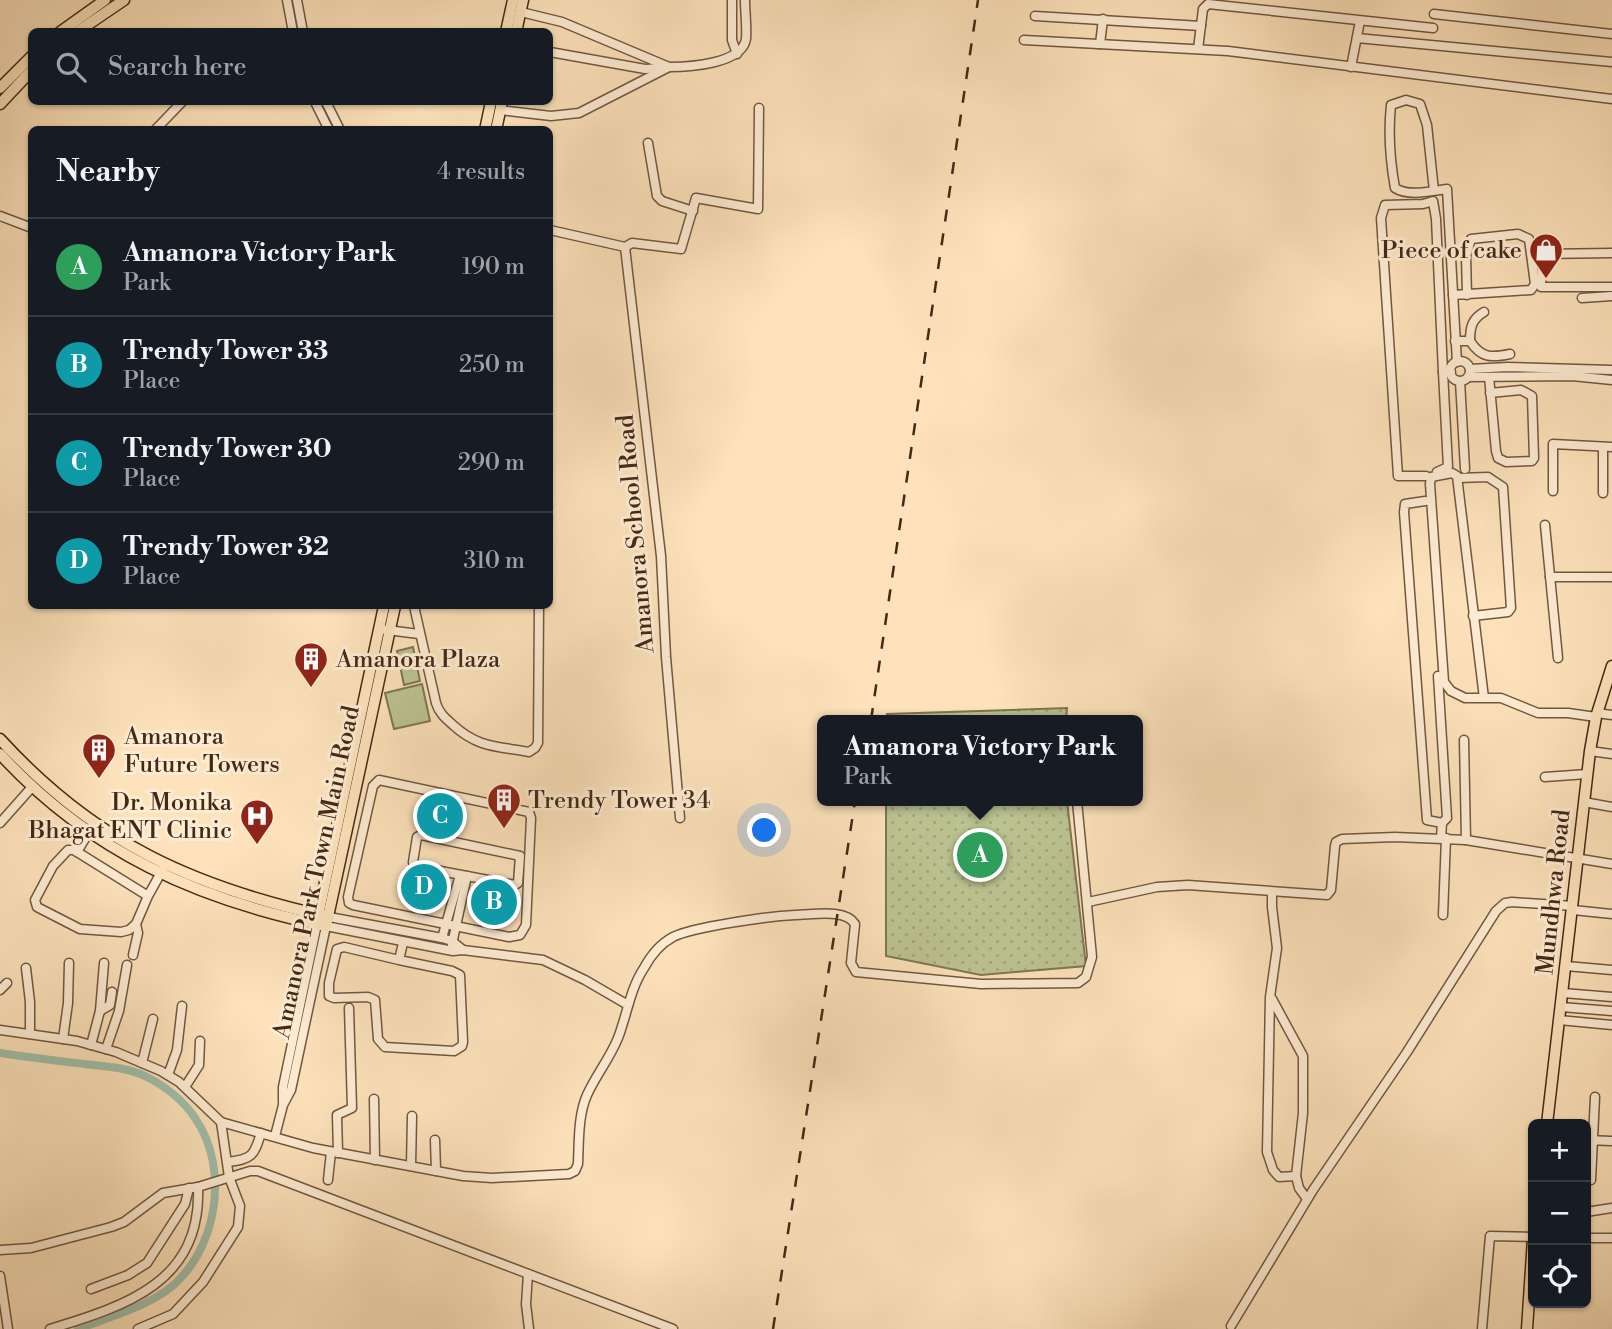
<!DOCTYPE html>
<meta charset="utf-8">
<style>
:root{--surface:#171b24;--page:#20242c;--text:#f1f3f6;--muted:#9ea1a6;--line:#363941;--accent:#c59692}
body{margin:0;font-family:"Libre Bodoni",serif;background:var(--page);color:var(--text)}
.controls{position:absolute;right:21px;bottom:21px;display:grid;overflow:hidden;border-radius:10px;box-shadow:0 2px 5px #0004}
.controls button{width:63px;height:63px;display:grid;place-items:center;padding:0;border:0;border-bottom:2px solid var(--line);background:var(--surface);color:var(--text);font:35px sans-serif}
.you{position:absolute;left:765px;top:831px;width:24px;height:24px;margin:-18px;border:5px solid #fff;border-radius:50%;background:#1a73e8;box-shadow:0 0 0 10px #1a73e833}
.badge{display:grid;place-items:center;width:46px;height:46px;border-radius:50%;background:var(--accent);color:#fff;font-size:23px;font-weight:700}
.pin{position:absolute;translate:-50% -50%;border:4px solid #fff;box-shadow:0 2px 7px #0006}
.popup{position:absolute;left:817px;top:715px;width:326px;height:91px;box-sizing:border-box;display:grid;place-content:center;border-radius:10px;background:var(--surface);filter:drop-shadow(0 2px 5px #0005);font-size:23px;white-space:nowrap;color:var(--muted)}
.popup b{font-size:26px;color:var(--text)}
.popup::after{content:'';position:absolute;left:50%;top:100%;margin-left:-14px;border:14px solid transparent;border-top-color:var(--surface)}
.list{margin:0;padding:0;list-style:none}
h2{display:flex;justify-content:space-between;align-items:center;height:91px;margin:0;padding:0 28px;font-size:30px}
h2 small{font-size:23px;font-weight:400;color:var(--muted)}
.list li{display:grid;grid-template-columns:46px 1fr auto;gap:21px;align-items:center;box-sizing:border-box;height:98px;padding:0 28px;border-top:2px solid var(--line)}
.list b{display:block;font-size:26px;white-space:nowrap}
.list p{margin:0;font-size:23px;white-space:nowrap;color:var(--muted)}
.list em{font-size:23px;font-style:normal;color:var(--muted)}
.icon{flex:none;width:38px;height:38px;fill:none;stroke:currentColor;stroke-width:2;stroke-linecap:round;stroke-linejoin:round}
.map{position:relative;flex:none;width:1612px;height:1329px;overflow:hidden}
.search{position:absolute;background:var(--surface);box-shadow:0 2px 5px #0004;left:28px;top:28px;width:525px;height:77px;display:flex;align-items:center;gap:18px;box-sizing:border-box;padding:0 24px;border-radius:10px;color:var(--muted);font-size:26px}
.panel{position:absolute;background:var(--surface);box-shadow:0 2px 5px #0004;left:28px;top:126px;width:525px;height:483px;border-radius:10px}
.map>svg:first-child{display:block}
.green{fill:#bcc492;stroke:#807654;stroke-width:2}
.park{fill:url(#park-dots);stroke:#807654;stroke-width:2}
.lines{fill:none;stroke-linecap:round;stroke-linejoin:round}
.canal{stroke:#a0bfab;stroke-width:8}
.minor-casing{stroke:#725740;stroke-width:11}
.major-casing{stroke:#442917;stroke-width:13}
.minor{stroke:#feecd3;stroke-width:8}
.major{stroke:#fde2bb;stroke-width:10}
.rail{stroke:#442917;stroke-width:2.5;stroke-dasharray:12 12;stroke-linecap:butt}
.labels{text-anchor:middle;stroke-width:6;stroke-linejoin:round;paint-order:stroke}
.poi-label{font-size:24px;fill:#442917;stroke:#feecd3;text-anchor:start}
.street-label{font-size:24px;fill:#442917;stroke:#feecd3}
</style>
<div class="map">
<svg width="1612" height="1329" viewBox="0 0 1612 1329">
<defs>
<pattern id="park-dots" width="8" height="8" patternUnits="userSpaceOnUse" patternTransform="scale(1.75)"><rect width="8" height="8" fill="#bcc492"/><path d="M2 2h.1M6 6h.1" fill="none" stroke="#a3a87d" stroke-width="1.8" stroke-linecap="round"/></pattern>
</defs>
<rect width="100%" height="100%" fill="#fde2bb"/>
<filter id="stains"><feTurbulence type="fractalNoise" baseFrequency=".00286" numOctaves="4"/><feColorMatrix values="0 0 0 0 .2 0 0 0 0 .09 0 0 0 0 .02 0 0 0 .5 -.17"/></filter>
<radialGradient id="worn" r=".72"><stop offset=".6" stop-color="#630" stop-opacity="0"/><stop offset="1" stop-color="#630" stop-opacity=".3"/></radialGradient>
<g class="green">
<polygon points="413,647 420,681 404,685 397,651"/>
<polygon points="422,684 430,721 394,729 385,693"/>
</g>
<g class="park">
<polygon points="1067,708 1066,720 887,720 887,714"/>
<polygon points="886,801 1067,801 1086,966 981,975 886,956"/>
</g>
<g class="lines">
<path class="canal" d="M0 1053C28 1057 56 1061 85 1064 105 1067 128 1067 147 1077 165 1086 184 1101 195 1118 231 1170 217 1254 166 1291 140 1309 107 1318 78 1329"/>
<g class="minor-casing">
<g id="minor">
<polyline points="287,0 293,32"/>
<polyline points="297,0 303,32"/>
<polyline points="732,0 732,40 737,54"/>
<path d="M521 12 562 22 669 67C689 67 742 64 746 39 747 26 745 12 745 0"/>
<polyline points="1434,14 1612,34"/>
<polyline points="1035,16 1201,26"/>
<polyline points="1357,38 1612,62"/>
<polyline points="1024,40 1228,51 1612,99"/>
<polyline points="1100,44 1103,19"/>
<polyline points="1198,49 1203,9 1208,4 1433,28"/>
<polyline points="550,52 645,69 662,68"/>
<polyline points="1351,67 1360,21"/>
<polyline points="315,102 329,130"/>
<polyline points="326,102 340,130"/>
<polyline points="500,110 551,116 579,113 669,67"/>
<polyline points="155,130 182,102"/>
<polyline points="648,143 657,196 662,201 693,211"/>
<path d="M1434 191 1427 125 1420 104 1406 100 1391 105C1388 133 1390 160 1395 188 1409 197 1431 191 1447 189L1457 362"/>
<polyline points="0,216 32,228"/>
<polyline points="550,230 625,247 632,243 681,249 696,198 758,209 759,108"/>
<polyline points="625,247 661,556 666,657 680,818"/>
<polyline points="1612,253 1542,254 1541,287 1612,287"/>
<polyline points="1453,295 1531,290 1535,284 1529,239 1518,234 1471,239 1466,256 1467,295"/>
<polyline points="1582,298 1612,296"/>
<path d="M1455 341H1470C1481 358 1491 358 1510 354"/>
<path d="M1470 341C1470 327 1472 319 1484 312"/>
<circle cx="1460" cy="371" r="10"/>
<polyline points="1470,369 1508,367 1612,370"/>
<polyline points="1468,377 1572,376 1612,380"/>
<polyline points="1489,377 1496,451 1498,458 1506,462 1532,461 1534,458 1532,396 1521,390 1490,393"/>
<polyline points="1460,381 1465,469"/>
<polyline points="1437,472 1448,467 1443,372"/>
<polyline points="1426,476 1398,476 1381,218 1385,205 1423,204 1433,201 1436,219 1443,372 1451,372"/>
<polyline points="1458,478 1488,477 1503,487 1511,608 1508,612 1473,616"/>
<polyline points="1553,491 1553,444 1612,447"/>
<polyline points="1603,493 1603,447"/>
<polyline points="1425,501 1405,504 1404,512 1427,820 1442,823"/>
<polyline points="1545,525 1558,658"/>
<polyline points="1550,577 1612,577"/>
<path d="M414 606 436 703C439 713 445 718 453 725 478 748 497 746 529 752L535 748 538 743 539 606"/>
<polyline points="379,629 419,634"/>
<polyline points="1438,676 1447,818 1442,823 1441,838"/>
<polyline points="1484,698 1457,476 1452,473 1431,477 1430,484 1444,682 1451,691 1465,698 1501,698 1538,713 1568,713 1596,717"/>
<polyline points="1597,713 1612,715"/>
<polyline points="1464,740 1466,840"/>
<polyline points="1590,751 1612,754"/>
<polyline points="1545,777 1587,774"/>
<polygon points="379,780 529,812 531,818 526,925 520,935 509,937 353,905 349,903 348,897 373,786"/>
<polyline points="1584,802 1612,807"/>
<polyline points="0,823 32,787"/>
<polygon points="421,835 520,856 518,883 515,885 414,866 413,862 417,837"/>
<polyline points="77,852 89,832"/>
<polyline points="1272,892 1272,907 1277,948 1270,997 1267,1152 1273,1170 1279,1177 1296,1176"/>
<polyline points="148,896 136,924 129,930 121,932 80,929 37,907 35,900 53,866 68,850 74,850 148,896 163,869"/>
<polyline points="1088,902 1157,887 1188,885 1327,895 1331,890 1335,846 1336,842 1342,839 1395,837 1466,840 1612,864"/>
<polyline points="1573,910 1612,914"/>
<polyline points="1443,915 1446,838"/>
<polyline points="329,917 442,938 452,941 463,950"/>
<polyline points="442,938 460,875"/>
<polyline points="452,944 467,876"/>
<polyline points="133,955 138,933 136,924"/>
<polyline points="399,960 452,971 460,975 463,1042 462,1046 454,1051 385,1047 378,1039 375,1000 368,997 334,998 329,996 329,983 337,949 344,947 399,960 403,943"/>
<polyline points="1566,966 1612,970"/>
<polyline points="26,968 30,1002 30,1034"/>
<polyline points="0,990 7,983"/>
<polyline points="1563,993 1612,997"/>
<polyline points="1272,999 1303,1056 1303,1113 1296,1176 1299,1188 1307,1199"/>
<polyline points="1561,1007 1612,1011"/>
<polyline points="100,1011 110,1005 112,992"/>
<polyline points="1559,1020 1612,1025"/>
<path d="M0 1030 77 1041 116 1052 161 1071 179 1082 221 1122 313 1148 463 1176 492 1178 569 1174 575 1171 578 1164C579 1142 578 1115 587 1095 596 1075 610 1058 618 1038 627 1015 630 989 644 968 651 955 660 944 673 937 692 927 771 916 795 915 812 915 845 908 855 924L851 963 856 972 981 984 1078 983 1086 977 1092 957 1077 801"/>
<polyline points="63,1039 68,1003 69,963"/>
<polyline points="91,1045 100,1011 104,963"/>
<polyline points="106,1049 119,1011 127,965"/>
<polyline points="142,1063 153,1019"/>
<polyline points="168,1075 177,1050 182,1006"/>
<polyline points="185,1087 199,1065 200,1041"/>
<polyline points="374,1099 375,1160"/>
<polyline points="283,1102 283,1087 317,924"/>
<polyline points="275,1136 283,1105 291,1090 326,926 453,951 463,950 543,960 585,980 628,1005"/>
<polyline points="435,1140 436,1171"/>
<polyline points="1586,1140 1611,1141"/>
<polyline points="338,1153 337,1115 352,1108 349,1008"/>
<path d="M228 1162C252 1159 254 1156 261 1133"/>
<polyline points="411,1166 412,1116"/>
<polyline points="328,1180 331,1152"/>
<polyline points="1591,1180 1595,1097"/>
<polyline points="1586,1212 1612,1208"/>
<polyline points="1586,1238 1612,1238"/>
<polyline points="0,1250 31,1248 111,1227 124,1222 163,1193 198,1187 250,1171 258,1171 673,1329"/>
<polyline points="528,1274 526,1304 529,1329"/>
<polyline points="0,1276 8,1329"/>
<polyline points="91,1289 128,1275 147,1263 185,1204 189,1188"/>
<polyline points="1231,1326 1313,1190 1407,1052 1496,911 1505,903 1512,902 1573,906"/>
<path d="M50 1329C126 1306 202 1282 198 1187"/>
<polyline points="138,1329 173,1314 203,1282 238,1227 240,1206 229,1177 221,1122"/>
<polyline points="1482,1329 1490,1236 1533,1237"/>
</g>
</g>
<g class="major-casing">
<g id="major">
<polyline points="60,32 105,0"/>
<polyline points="77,32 124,0"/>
<polyline points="506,32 513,0"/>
<polyline points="516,32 523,0"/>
<polyline points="0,88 32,56"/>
<polyline points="0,104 32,70"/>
<polyline points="485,130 491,102"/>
<polyline points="496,130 502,102"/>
<path d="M0 739C95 843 193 887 329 917"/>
<path d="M0 754C90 852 198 900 326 926L395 606"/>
<polyline points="317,920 384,606"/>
<polyline points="1547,1124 1590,751 1596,717 1612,666"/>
<polyline points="1527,1329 1533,1239"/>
</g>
</g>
<use href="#minor" class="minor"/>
<use href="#major" class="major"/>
<g class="rail">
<polyline points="871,720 978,0"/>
<polyline points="773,1329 855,801"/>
</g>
</g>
<defs>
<g id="shop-pin" transform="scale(1.75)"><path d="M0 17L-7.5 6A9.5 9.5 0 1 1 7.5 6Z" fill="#8f2418" stroke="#feecd3"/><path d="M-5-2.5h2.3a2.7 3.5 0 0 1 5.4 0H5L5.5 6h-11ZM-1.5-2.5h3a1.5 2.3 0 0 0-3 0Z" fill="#fff"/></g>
<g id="building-pin" transform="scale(1.75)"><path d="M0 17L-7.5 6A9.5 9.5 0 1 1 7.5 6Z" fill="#8f2418" stroke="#feecd3"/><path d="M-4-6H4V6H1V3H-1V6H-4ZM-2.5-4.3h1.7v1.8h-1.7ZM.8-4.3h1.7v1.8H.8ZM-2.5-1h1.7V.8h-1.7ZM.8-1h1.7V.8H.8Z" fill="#fff"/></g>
<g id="hospital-pin" transform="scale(1.75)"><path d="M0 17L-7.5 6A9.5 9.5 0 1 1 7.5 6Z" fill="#8f2418" stroke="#feecd3"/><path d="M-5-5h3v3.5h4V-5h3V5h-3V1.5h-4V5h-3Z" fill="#fff"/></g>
</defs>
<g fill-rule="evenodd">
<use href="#shop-pin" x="1546" y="250"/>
<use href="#building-pin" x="311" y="659"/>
<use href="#building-pin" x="99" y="750"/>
<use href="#building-pin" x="504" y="800"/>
<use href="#hospital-pin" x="257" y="816"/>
</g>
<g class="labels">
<g class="poi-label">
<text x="1522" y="258" text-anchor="end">Piece of cake</text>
<text x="336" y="667">Amanora Plaza</text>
<text x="124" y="744">Amanora<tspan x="124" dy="28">Future Towers</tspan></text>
<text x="528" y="808">Trendy Tower 34</text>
<text x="232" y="810" text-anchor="end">Dr. Monika<tspan x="232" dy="28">Bhagat ENT Clinic</tspan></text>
</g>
<g class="street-label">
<text transform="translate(635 534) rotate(-95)" y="8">Amanora School Road</text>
<text transform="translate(316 872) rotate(-78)" y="8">Amanora Park Town Main Road</text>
<text transform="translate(1553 892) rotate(-84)" y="8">Mundhwa Road</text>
</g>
</g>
<rect width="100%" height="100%" filter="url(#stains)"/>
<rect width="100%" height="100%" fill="url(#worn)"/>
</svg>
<div class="controls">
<button>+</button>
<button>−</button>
<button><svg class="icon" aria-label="locate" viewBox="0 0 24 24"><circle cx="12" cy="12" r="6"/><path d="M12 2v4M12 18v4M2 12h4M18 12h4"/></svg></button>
</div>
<div class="you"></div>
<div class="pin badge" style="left:980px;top:855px;background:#2e9e5b">A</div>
<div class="popup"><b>Amanora Victory Park</b>Park</div>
<div class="pin badge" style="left:494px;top:902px;background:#0f9aa8">B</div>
<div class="pin badge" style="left:440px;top:816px;background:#0f9aa8">C</div>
<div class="pin badge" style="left:424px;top:887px;background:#0f9aa8">D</div>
<div class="search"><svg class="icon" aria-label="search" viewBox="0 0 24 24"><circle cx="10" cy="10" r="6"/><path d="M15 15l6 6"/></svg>Search here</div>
<section class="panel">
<h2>Nearby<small>4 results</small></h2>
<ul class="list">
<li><span class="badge" style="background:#2e9e5b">A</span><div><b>Amanora Victory Park</b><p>Park</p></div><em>190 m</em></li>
<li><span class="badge" style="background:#0f9aa8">B</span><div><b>Trendy Tower 33</b><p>Place</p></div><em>250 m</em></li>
<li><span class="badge" style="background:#0f9aa8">C</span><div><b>Trendy Tower 30</b><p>Place</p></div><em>290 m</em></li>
<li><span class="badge" style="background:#0f9aa8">D</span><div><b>Trendy Tower 32</b><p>Place</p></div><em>310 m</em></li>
</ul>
</section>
</div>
